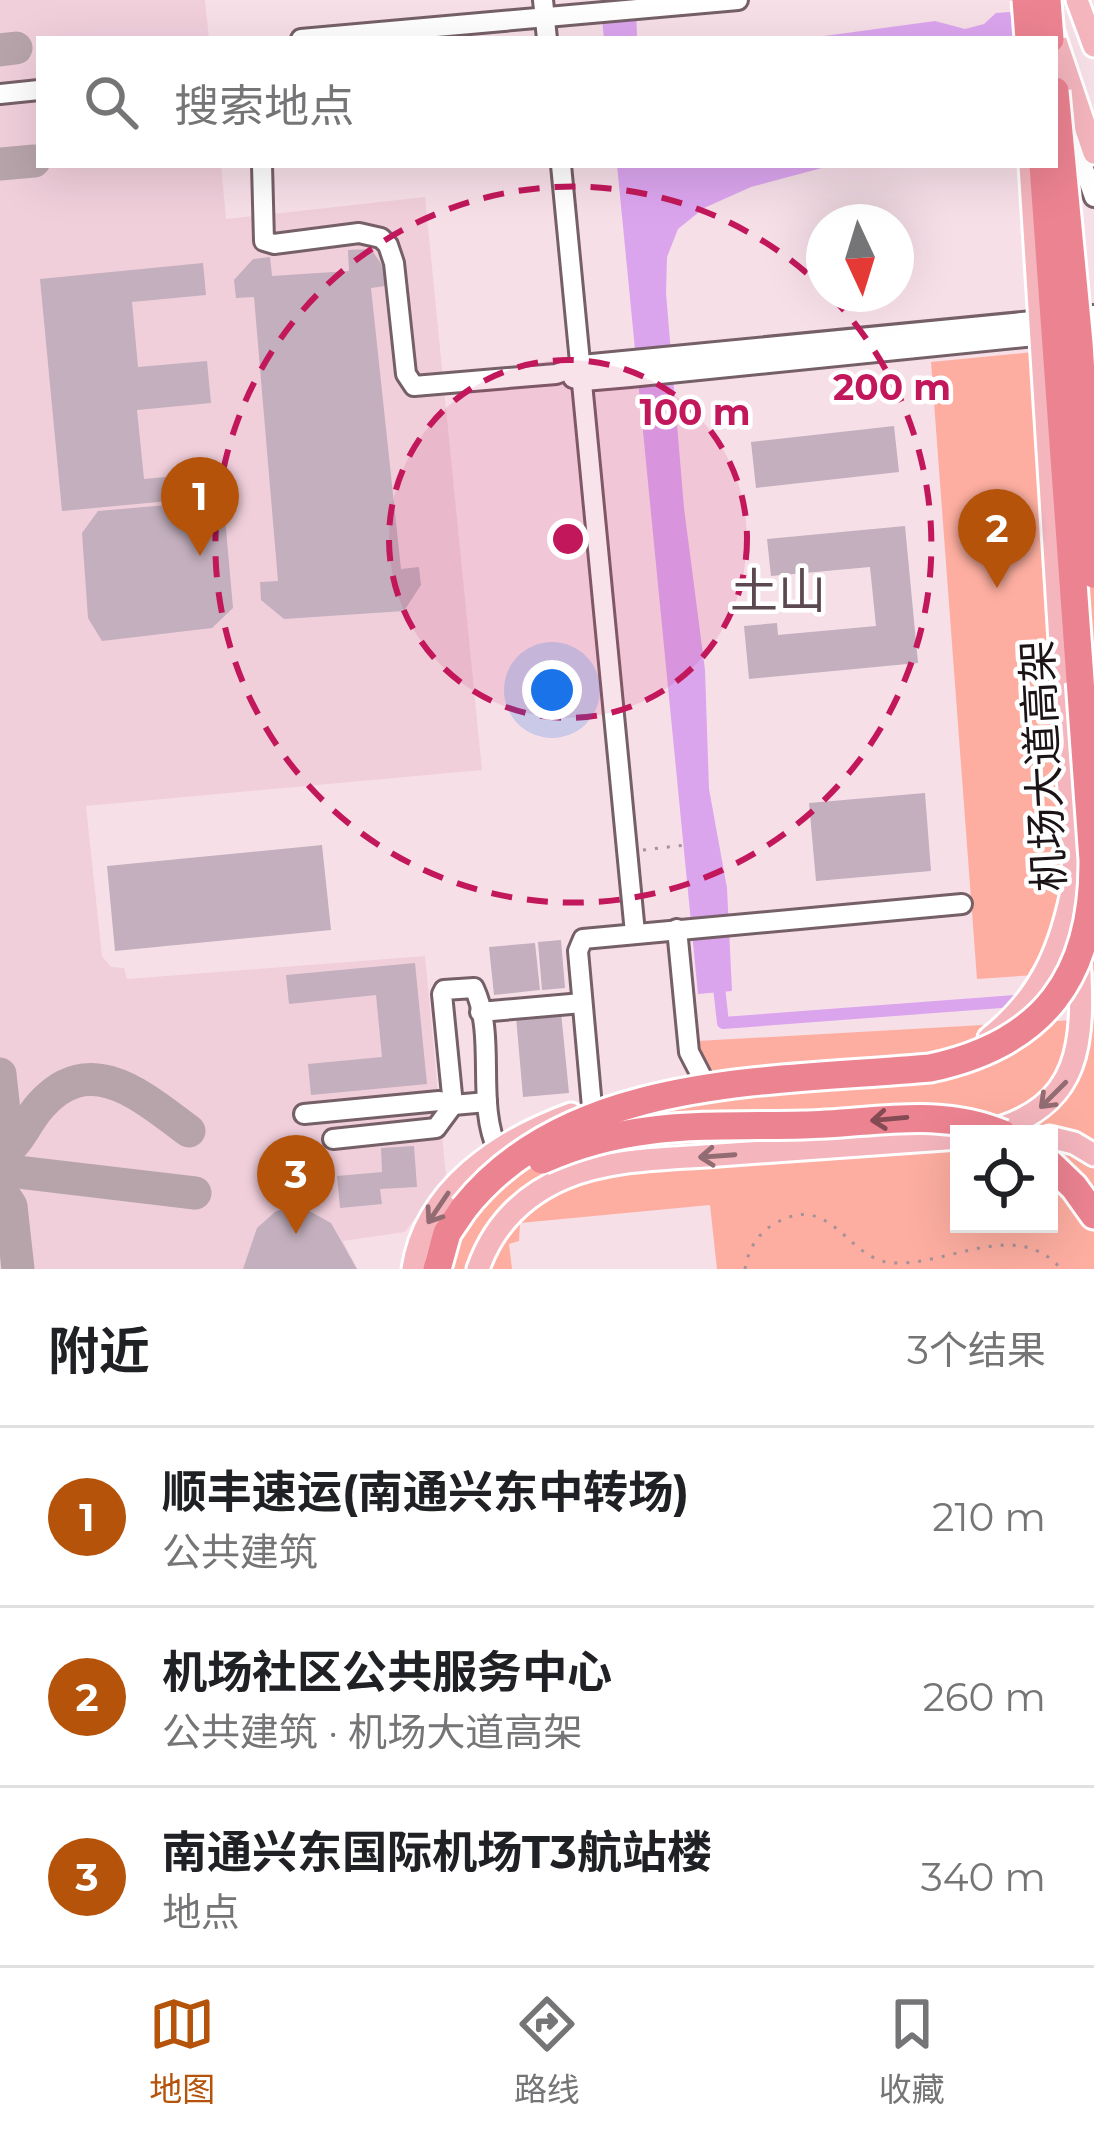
<!DOCTYPE html>
<html lang="zh">
<meta charset="utf-8">
<style>
:root{--surface:#fff;--page:#f2f2f2;--text:#202124;--muted:#757577;--line:#e0e0e0;--accent:#b45309}
body{margin:0;font-family:Montserrat,"Noto Sans SC",sans-serif;background:var(--page);color:var(--text)}
.controls{position:absolute;right:36px;bottom:36px;display:grid;overflow:hidden;border-radius:0px;box-shadow:0 12px 48px #0002}
.controls button{width:108px;height:108px;display:grid;place-items:center;padding:0;border:0;border-bottom:3px solid var(--line);background:var(--surface);color:var(--text);font:60px sans-serif}
.compass{position:absolute;left:806px;top:204px;width:108px;height:108px;border-radius:50%;background:var(--surface);box-shadow:0 12px 48px #0002;rotate:176deg}
.you{position:absolute;left:552px;top:690px;width:42px;height:42px;margin:-30px;border:9px solid #fff;border-radius:50%;background:#1a73e8;box-shadow:0 0 0 18px #1a73e833}
.badge{display:grid;place-items:center;width:78px;height:78px;border-radius:50%;background:var(--accent);color:#fff;font-size:39px;font-weight:700}
.pin{position:absolute;translate:-50% -99px;filter:drop-shadow(0 3px 6px #0008)}
.pin::after{content:'';position:absolute;top:63px;width:42px;height:36px;background:inherit;clip-path:polygon(0 0,100% 0,50% 100%)}
.list{margin:0;padding:0;list-style:none}
h2{display:flex;justify-content:space-between;align-items:center;height:156px;margin:0;padding:0 48px;font-size:51px}
h2 small{font-size:39px;font-weight:400;color:var(--muted)}
.list li{display:grid;grid-template-columns:78px 1fr auto;gap:36px;align-items:center;box-sizing:border-box;height:180px;padding:0 48px;border-top:3px solid var(--line)}
.list b{display:block;font-size:45px;white-space:nowrap}
.list p{margin:0;font-size:39px;white-space:nowrap;color:var(--muted)}
.list em{font-size:39px;font-style:normal;color:var(--muted)}
.icon{flex:none;width:66px;height:66px;fill:none;stroke:currentColor;stroke-width:2;stroke-linecap:round;stroke-linejoin:round}
.map{position:relative;flex:none;width:1094px;height:1269px;overflow:hidden}
.search{position:absolute;background:var(--surface);box-shadow:0 12px 48px #0002;left:36px;right:36px;top:36px;height:132px;display:flex;align-items:center;gap:30px;box-sizing:border-box;padding:0 42px;border-radius:0px;color:var(--muted);font-size:45px}
.sheet{height:696px;background:var(--surface)}
nav{display:flex;justify-content:space-around;align-items:center;box-sizing:border-box;height:168px;border-top:3px solid var(--line);background:var(--surface);font-size:33px;color:var(--muted)}
nav a{display:grid;justify-items:center;gap:6px}
nav .on{color:var(--accent)}
.map>svg:first-child{display:block}
.built{fill:#f0cfdb}
.green{fill:#fdaea0}
.water{fill:#dba5ee}
.lines{fill:none;stroke-linecap:round;stroke-linejoin:round}
.canal{stroke:#dba5ee;stroke-width:12}
.taxiway{stroke:#b7a4ab;stroke-width:33}
.building{fill:#c3afbd}
.minor-casing{stroke:#766068;stroke-width:24}
.major-casing{stroke:#fff;stroke-width:27}
.highway-casing{stroke:#fff;stroke-width:33}
.path{stroke:#a39298;stroke-width:3;stroke-dasharray:3 9;stroke-linecap:butt}
.minor{stroke:#fff;stroke-width:18}
.major{stroke:#f4b5bd;stroke-width:21}
.highway{stroke:#ec8391;stroke-width:27}
.major-bridge-casing{stroke:#fff;stroke-width:27;stroke-linecap:butt}
.highway-bridge-casing{stroke:#fff;stroke-width:33;stroke-linecap:butt}
.major-bridge{stroke:#f4b5bd;stroke-width:21}
.highway-bridge{stroke:#ec8391;stroke-width:27}
.oneway{stroke:#926c72}
.oneway2{stroke:#844b54}
.ring{fill:none;stroke:#c2185b;stroke-width:6;stroke-dasharray:21 15}
.labels{text-anchor:middle;stroke-width:9;stroke-linejoin:round;paint-order:stroke}
.street-label{font-size:42px;fill:#1b1316;stroke:#fff}
.quarter-label{font-size:48px;fill:#5c4850;stroke:#fff}
.centre{fill:#c2185b;stroke:#fff;stroke-width:6}
.ring-label{font-size:36px;text-anchor:middle;font-weight:bold;fill:#c2185b;stroke:#fff;stroke-width:9;stroke-linejoin:round;paint-order:stroke}
</style>
<div class="map">
<svg width="1094" height="1269" viewBox="0 0 1094 1269">
<rect width="100%" height="100%" fill="#f7dfe8"/>
<polygon class="built" points="0,0 205,0 209,39 39,39 39,165 221,165 226,219 425,197 482,770 86,806 102,956 111,967 124,968 127,979 425,956 446,1176 405,1232 343,1241 357,1269 0,1269"/>
<g class="green">
<polygon points="1094,346 1094,971 977,979 931,362"/>
<path d="M1091 1019H1094V1147L1066 1133 1040 1125C1071 1092 1087 1066 1091 1019Z"/>
<polygon points="1074,1020 1059,1080 1019,1117 560,1172 471,1269 438,1269 449,1233 510,1168 722,1077 702,1065 697,1041"/>
<polygon points="959,1142 959,1224 1049,1224 1049,1142 1094,1163 1094,1269 717,1269 710,1205 520,1223 519,1241 509,1244 512,1269 487,1269 514,1222 546,1196 616,1168"/>
</g>
<g class="water">
<polygon points="600,0 636,0 637,39 604,39"/>
<polygon points="1010,12 1017,39 802,39 935,21 965,29 984,24 996,13"/>
<polygon points="617,165 833,165 751,187 704,208 678,229 667,257 666,293 684,508 705,670 709,789 727,888 732,991 698,994"/>
</g>
<g class="lines">
<polyline class="canal" points="718,978 723,1023 1027,1000"/>
<g class="taxiway">
<polyline points="0,50 16,48"/>
<polyline points="0,164 34,161"/>
<polyline points="0,1074 5,1120 0,1140"/>
<path d="M0 1156C23 1139 24 1124 41 1105 91 1049 144 1098 189 1131"/>
<polyline points="0,1170 195,1193"/>
<polyline points="0,1189 11,1206 18,1269"/>
</g>
</g>
<g class="building">
<polygon points="371,249 384,268 386,286 371,288 401,569 419,567 421,585 404,611 284,619 261,600 260,582 278,581 254,297 236,298 234,280 253,259 270,257 272,276 349,271 348,250"/>
<polygon points="203,263 206,295 132,302 138,367 207,361 211,403 137,410 144,479 231,471 233,495 62,511 40,279"/>
<polygon points="894,426 899,472 756,488 751,442"/>
<polygon points="202,502 225,518 233,608 212,628 102,641 88,618 82,533 98,511"/>
<polygon points="905,526 918,663 749,679 744,626 777,623 778,635 876,626 870,567 771,576 767,539"/>
<polygon points="925,793 931,871 816,881 809,803"/>
<polygon points="322,845 331,930 115,951 107,866"/>
<polygon points="561,940 565,988 542,990 538,942"/>
<polygon points="535,943 540,990 494,995 489,947"/>
<polygon points="415,963 427,1084 311,1095 308,1064 382,1057 376,995 289,1004 286,975"/>
<polygon points="561,1012 569,1093 523,1097 516,1017"/>
<polygon points="414,1146 417,1187 380,1189 382,1204 340,1208 337,1176 382,1172 381,1148"/>
<polygon points="287,1207 302,1207 331,1223 357,1269 243,1269 257,1228 275,1212"/>
</g>
<g class="lines">
<g class="minor-casing">
<g id="minor">
<polyline points="543,0 547,39"/>
<polyline points="301,39 738,0"/>
<polyline points="0,94 39,90"/>
<polyline points="1065,115 1094,197"/>
<polyline points="262,165 264,241 274,244 359,233 381,238 388,245 394,263 406,374 414,386 556,374 582,365 1094,315"/>
<polyline points="561,165 635,933"/>
<polyline points="573,378 584,381 630,377 1094,330"/>
<polyline points="677,929 689,1052 704,1081"/>
<polyline points="480,1012 582,1003"/>
<polyline points="592,1107 578,951 583,939 962,904"/>
<polyline points="304,1114 439,1101 453,1105 487,1102"/>
<path d="M333 1139 436 1128 453 1105 442 994 444 990 474 988C497 1037 475 1102 498 1151"/>
</g>
</g>
<g class="major-casing">
<g id="major">
<polyline points="1077,0 1094,46"/>
<polyline points="1050,23 1094,153"/>
<polyline points="1062,673 1075,894"/>
<path d="M989 1038C1042 996 1062 947 1074 881"/>
<path d="M985 1132C1084 1108 1084 1041 1079 955"/>
<polyline points="1049,1137 1074,1143 1094,1155"/>
<path d="M413 1269C425 1189 500 1140 571 1114"/>
<path d="M478 1269C493 1226 522 1196 564 1178 612 1158 667 1159 719 1155 799 1150 879 1144 959 1138"/>
</g>
</g>
<g class="highway-casing">
<g id="highway">
<polyline points="1049,1163 1074,1187 1094,1215"/>
<polyline points="437,1269 447,1233 464,1208"/>
</g>
</g>
<g class="path">
<polyline points="643,850 685,845"/>
<path d="M745 1269C748 1250 757 1234 774 1224 833 1189 846 1262 895 1263 949 1265 1018 1218 1061 1269"/>
</g>
<use href="#minor" class="minor"/>
<use href="#major" class="major"/>
<use href="#highway" class="highway"/>
<g class="major-bridge-casing">
<polyline id="major-bridge" points="1030,165 1062,673"/>
</g>
<g class="highway-bridge-casing">
<g id="highway-bridge">
<polyline points="1026,0 1029,39"/>
<polyline points="1047,0 1050,39"/>
<polyline points="1055,91 1079,343 1094,574"/>
<path d="M542 1160C631 1120 708 1127 803 1125 872 1124 937 1106 1003 1134"/>
<path d="M464 1208C570 1074 775 1082 930 1068 1044 1044 1094 976 1093 860L1043 165"/>
</g>
</g>
<use href="#major-bridge" class="major-bridge"/>
<use href="#highway-bridge" class="highway-bridge"/>
</g>
<defs><path id="oneway-shaft" d="M-6 0H5M1.5-3L5.5 0L1.5 3" fill="none" stroke-width="1.6" stroke-linecap="round" stroke-linejoin="round" transform="scale(3)"/></defs>
<g class="oneway">
<use href="#oneway-shaft" transform="translate(1053 1095) rotate(135)"/>
<use href="#oneway-shaft" transform="translate(717 1156) rotate(176)"/>
<use href="#oneway-shaft" transform="translate(438 1208) rotate(124)"/>
</g>
<use class="oneway2" href="#oneway-shaft" transform="translate(889 1119) rotate(175)"/>
<circle cx="568" cy="539" r="179" fill="#c2185b" fill-opacity=".12"/>
<g class="ring">
<circle cx="568" cy="539" r="179"/>
<path d="M830 295A358 358 0 1 1 823 288"/>
</g>
<g class="labels">
<g class="street-label">
<text transform="translate(1043 766) rotate(-93)" y="15">机场大道高架</text>
</g>
<g class="quarter-label">
<text x="778" y="608">土山</text>
</g>
</g>
<circle cx="568" cy="539" r="18" class="centre"/>
<g class="ring-label">
<text x="892" y="400">200 m</text>
<text x="695" y="425">100 m</text>
</g>
</svg>
<div class="controls">
<button><svg class="icon" aria-label="locate" viewBox="0 0 24 24"><circle cx="12" cy="12" r="6"/><path d="M12 2v4M12 18v4M2 12h4M18 12h4"/></svg></button>
</div>
<svg class="compass" viewBox="-18 -18 36 36"><path d="M0-13l5 13h-10z" fill="#e53935"/><path d="M0 13l5-13h-10z" fill="#757577"/></svg>
<div class="you"></div>
<div class="pin badge" style="left:200px;top:556px">1</div>
<div class="pin badge" style="left:997px;top:588px">2</div>
<div class="pin badge" style="left:296px;top:1234px">3</div>
<div class="search"><svg class="icon" aria-label="search" viewBox="0 0 24 24"><circle cx="10" cy="10" r="6"/><path d="M15 15l6 6"/></svg>搜索地点</div>
</div>
<section class="sheet">
<h2>附近<small>3个结果</small></h2>
<ul class="list">
<li><span class="badge">1</span><div><b>顺丰速运(南通兴东中转场)</b><p>公共建筑</p></div><em>210 m</em></li>
<li><span class="badge">2</span><div><b>机场社区公共服务中心</b><p>公共建筑 · 机场大道高架</p></div><em>260 m</em></li>
<li><span class="badge">3</span><div><b>南通兴东国际机场T3航站楼</b><p>地点</p></div><em>340 m</em></li>
</ul>
</section>
<nav>
<a class="on"><svg class="icon" aria-label="map" viewBox="0 0 24 24"><path d="M3 6l6-2 6 2 6-2v14l-6 2-6-2-6 2zM9 4v14M15 6v14"/></svg>地图</a>
<a><svg class="icon" aria-label="directions" viewBox="0 0 24 24"><path d="M12 3l9 9-9 9-9-9zM9 14v-3h6M13 9l2 2-2 2"/></svg>路线</a>
<a><svg class="icon" aria-label="saved" viewBox="0 0 24 24"><path d="M7 4h10v16l-5-4-5 4z"/></svg>收藏</a>
</nav>
